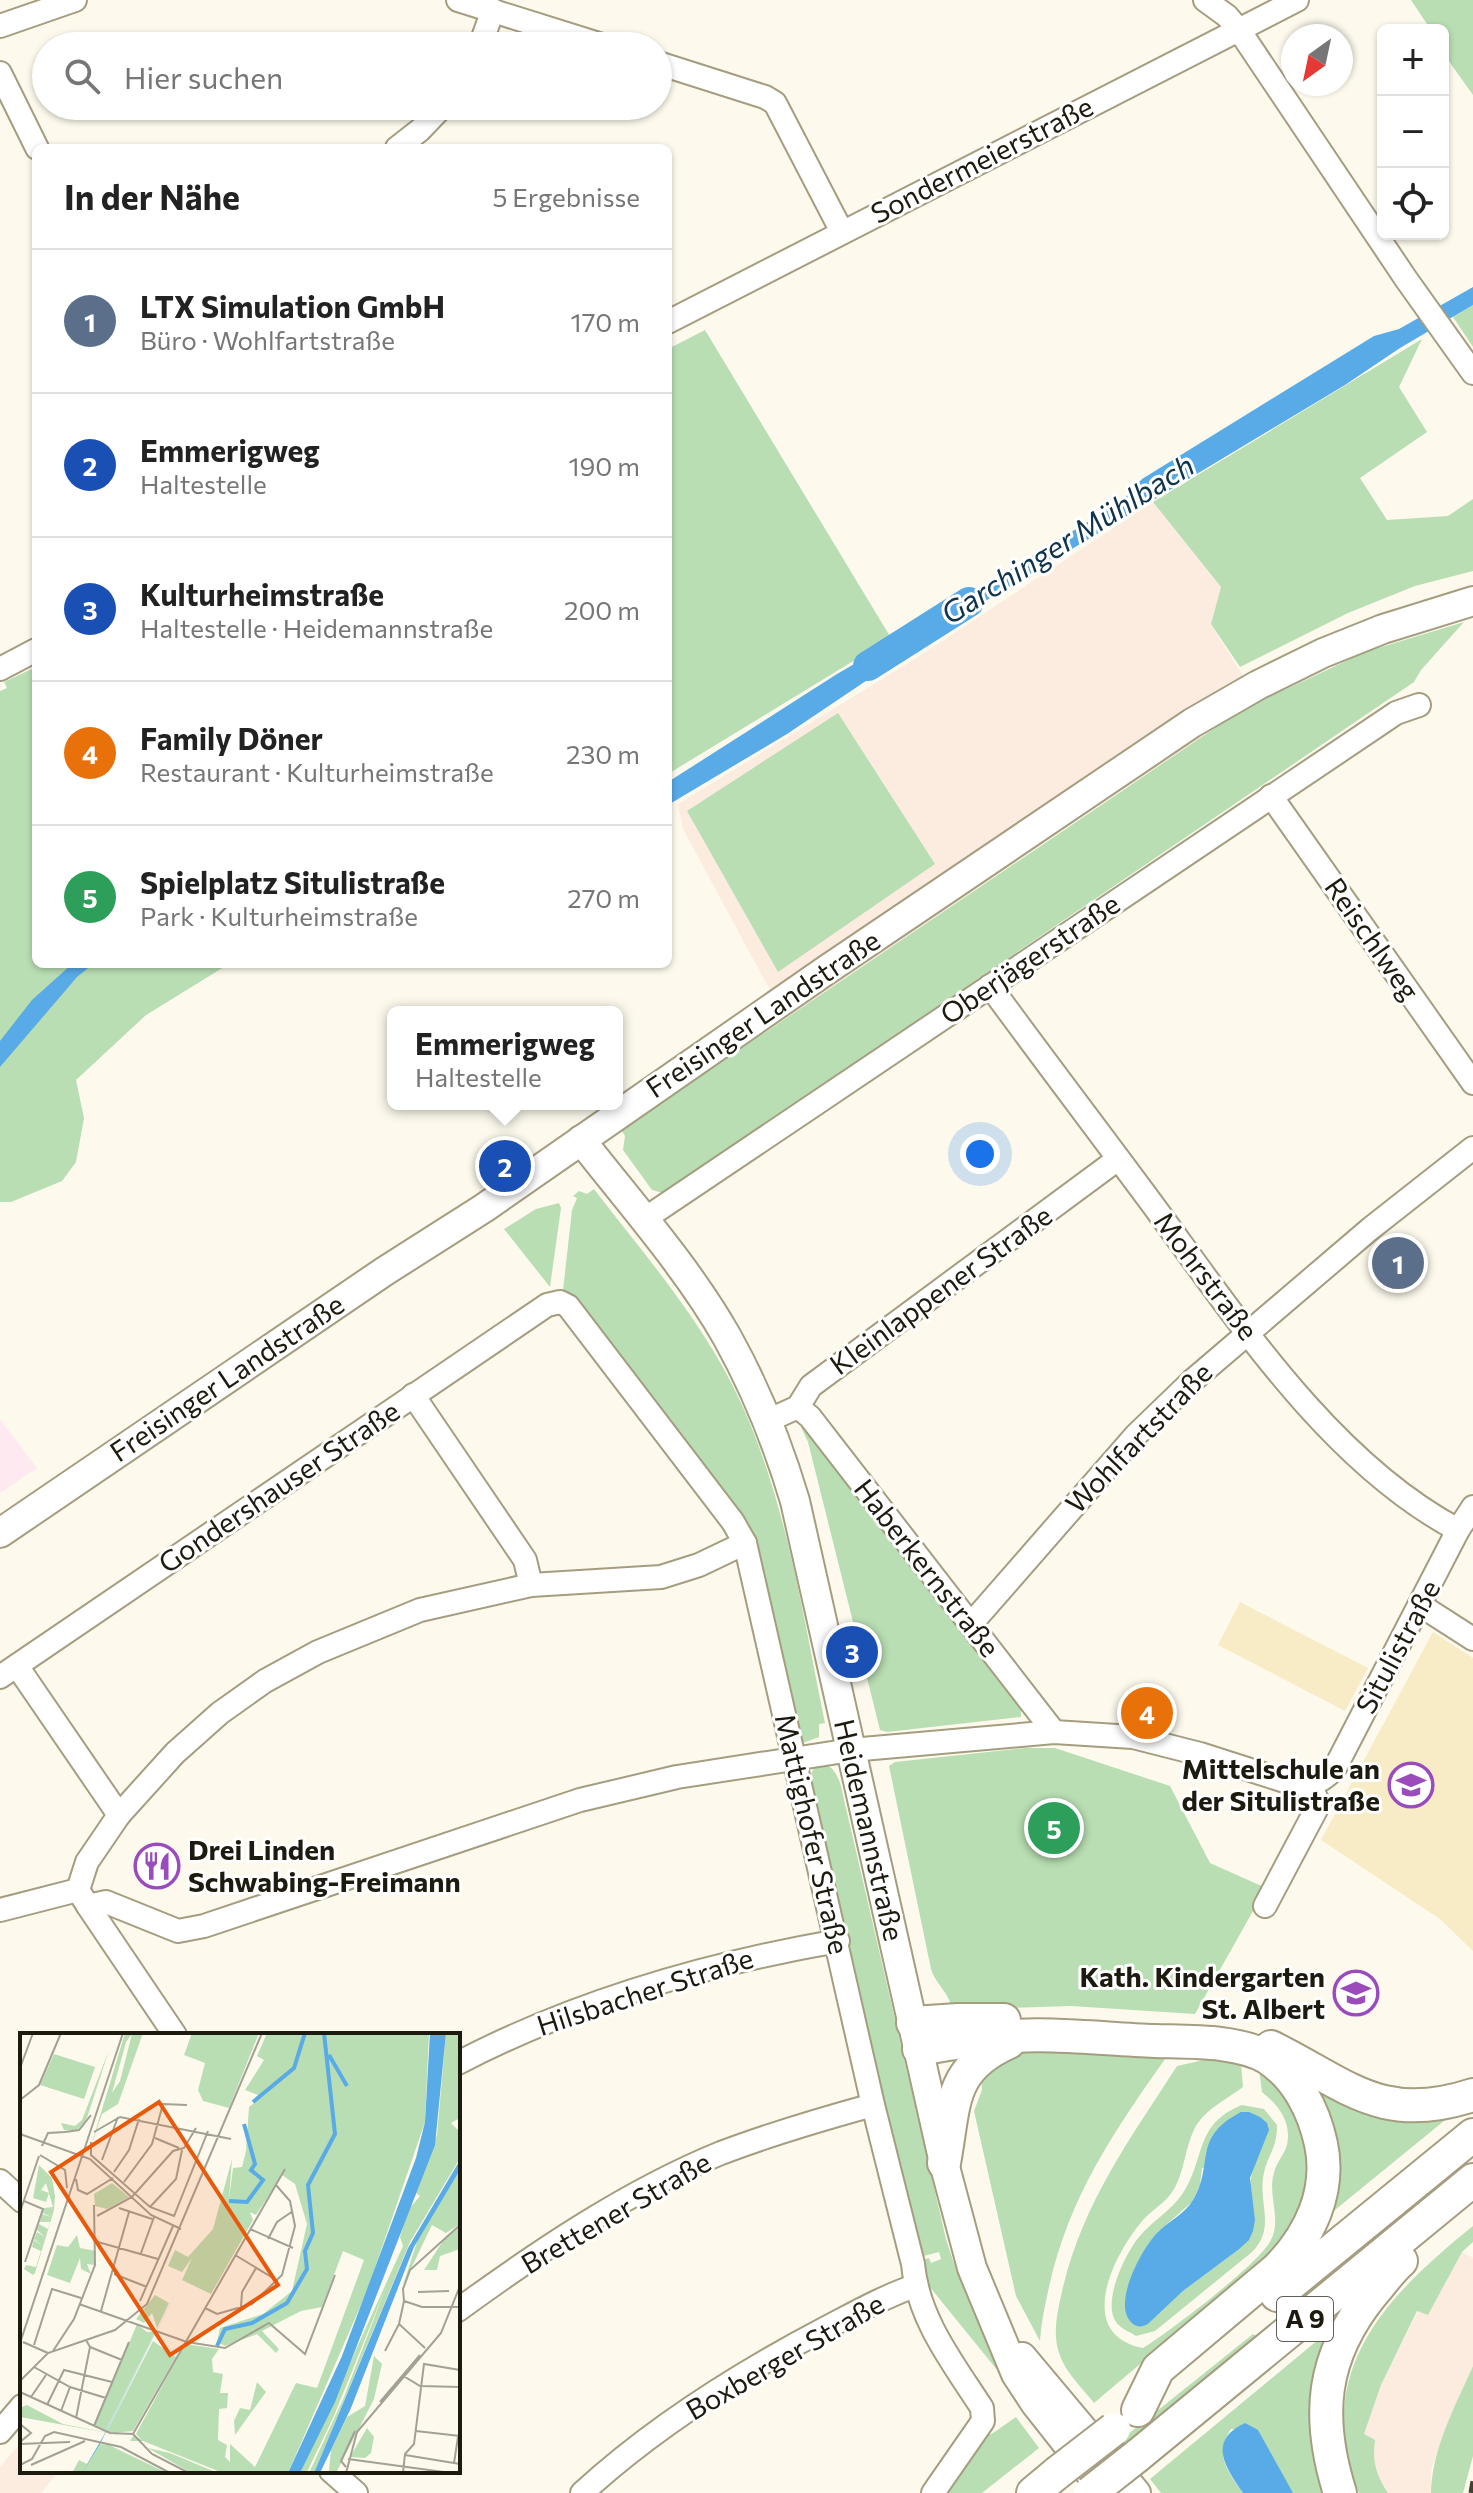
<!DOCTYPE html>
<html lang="de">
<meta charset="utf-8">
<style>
:root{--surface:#fff;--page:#f2f2f2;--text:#222;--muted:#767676;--line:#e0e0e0;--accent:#b45309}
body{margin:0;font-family:Commissioner,sans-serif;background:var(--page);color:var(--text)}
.controls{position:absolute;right:24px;top:24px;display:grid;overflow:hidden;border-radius:12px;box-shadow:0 2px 6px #0004}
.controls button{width:72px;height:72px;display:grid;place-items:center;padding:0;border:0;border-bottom:2px solid var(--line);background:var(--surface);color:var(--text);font:40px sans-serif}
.compass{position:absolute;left:1281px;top:24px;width:72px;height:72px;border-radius:50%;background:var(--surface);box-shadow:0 2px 6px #0004;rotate:213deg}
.you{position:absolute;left:980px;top:1154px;width:28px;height:28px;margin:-20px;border:6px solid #fff;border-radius:50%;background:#1a73e8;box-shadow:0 0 0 12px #1a73e833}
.badge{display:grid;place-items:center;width:52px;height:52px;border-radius:50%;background:var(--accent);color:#fff;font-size:26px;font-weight:700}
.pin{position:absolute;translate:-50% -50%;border:4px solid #fff;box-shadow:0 2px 8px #0006}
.popup{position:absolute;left:387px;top:1006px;width:236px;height:104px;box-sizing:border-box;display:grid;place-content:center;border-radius:12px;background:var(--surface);filter:drop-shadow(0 2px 6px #0005);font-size:26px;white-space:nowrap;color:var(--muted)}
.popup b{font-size:30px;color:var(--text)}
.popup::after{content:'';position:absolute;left:50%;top:100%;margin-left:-16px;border:16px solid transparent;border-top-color:var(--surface)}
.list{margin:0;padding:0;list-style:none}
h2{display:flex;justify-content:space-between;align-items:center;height:104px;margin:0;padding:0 32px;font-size:34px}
h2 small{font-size:26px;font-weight:400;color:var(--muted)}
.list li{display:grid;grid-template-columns:52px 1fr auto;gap:24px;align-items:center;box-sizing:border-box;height:144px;padding:0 32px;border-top:2px solid var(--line)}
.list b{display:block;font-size:30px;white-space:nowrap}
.list p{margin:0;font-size:26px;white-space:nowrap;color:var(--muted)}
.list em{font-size:26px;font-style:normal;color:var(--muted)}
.icon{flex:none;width:44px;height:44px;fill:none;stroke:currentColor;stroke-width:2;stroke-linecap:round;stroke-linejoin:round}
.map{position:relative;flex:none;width:1473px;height:2493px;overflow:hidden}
.search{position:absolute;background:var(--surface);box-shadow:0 2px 6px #0004;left:32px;top:32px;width:640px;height:88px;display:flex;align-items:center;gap:20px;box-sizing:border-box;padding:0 28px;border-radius:44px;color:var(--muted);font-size:30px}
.panel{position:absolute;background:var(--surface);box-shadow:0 2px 6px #0004;left:32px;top:144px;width:640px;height:824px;border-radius:12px}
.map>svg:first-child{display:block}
.commercial{fill:#fee9f1}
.industrial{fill:#fcece0}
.built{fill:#f8ecc6}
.green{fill:#b9deb3;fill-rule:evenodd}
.water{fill:#58abe6}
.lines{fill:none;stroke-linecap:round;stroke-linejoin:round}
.river{stroke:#58abe6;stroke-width:30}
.minor-casing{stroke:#a59d80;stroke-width:26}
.major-casing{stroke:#a59d80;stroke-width:32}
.highway-casing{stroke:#a59d80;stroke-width:36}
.minor{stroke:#fff;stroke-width:22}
.major{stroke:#fff;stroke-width:28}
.highway{stroke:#fff;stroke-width:32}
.rail{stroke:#423f34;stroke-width:5;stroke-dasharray:12 6;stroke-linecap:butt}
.highway-bridge-casing{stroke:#a59d80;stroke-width:36;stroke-linecap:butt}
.highway-bridge{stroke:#fff;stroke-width:32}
.labels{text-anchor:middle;stroke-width:6;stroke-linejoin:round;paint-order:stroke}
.shield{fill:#fff;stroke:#615f57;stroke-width:2}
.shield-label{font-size:26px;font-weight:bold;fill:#1d1a0f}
.street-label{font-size:28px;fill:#1d1a0f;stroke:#fff}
.poi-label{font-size:28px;font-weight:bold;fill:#1d1a0f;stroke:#fff;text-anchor:end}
.water-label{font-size:30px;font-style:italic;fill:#10344c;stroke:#fff}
.inset-river{fill:none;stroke:#58abe6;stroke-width:4}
.inset-road{fill:none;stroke:#a3a094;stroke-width:2}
.view{fill:#e8590c;fill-opacity:0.15;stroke:#e8590c;stroke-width:4}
.inset-edge{fill:none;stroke:#1d1a0f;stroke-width:4}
</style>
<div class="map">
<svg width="1473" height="2493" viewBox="0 0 1473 2493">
<rect width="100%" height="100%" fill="#fdfaed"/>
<polygon class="commercial" points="0,1419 37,1468 0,1493"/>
<g class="industrial">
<polygon points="1153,502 1221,587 1211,624 1259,702 1108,799 788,1018 765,981 683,829 678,804 918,657"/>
<polygon points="1462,2252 1473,2258 1473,2366 1441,2440 1431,2471 1431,2493 1388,2493 1377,2476 1364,2434 1381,2385 1418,2311 1428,2315"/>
<polygon points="22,2441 22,2471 59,2471 41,2493 0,2493 0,2467"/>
</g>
<g class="built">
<polygon points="1240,1602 1368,1668 1345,1711 1218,1645"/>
<polygon points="1433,1632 1473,1658 1473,1951 1440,1919 1321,1840"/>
</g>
<g class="green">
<polygon points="1411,0 1473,0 1473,95 1443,53 1443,30 1431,30"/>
<polygon points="1473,305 1473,347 1453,317"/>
<polygon points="705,330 891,638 668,774 668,349"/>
<polygon points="1422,339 1399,387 1427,432 1360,478 1387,520 1448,516 1473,499 1473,571 1415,586 1348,613 1240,667 1211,624 1221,587 1153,502"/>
<polygon points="1464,622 1421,670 1414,682 663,1193 652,1190 623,1150 625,1136 621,1130 1218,726 1259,702 1365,652"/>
<polygon points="36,667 36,964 229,964 146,1015 76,1080 84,1118 76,1162 62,1181 11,1202 0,1202 0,691 7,688 4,682"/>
<polygon points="838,713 935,864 778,972 687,811"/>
<path d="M594 1189C647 1258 706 1325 742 1405 787 1505 803 1616 825 1723L819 1724V1737L803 1743 759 1558 578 1302 563 1290 572 1210 577 1198 573 1196 579 1191 587 1194Z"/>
<polygon points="559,1203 561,1208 550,1287 504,1229 536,1209"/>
<polygon points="801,1427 805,1428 1021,1704 1021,1717 887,1732 880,1730 808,1442"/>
<path d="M1026 1748H1055L1170 1786 1210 1863 1266 1888 1195 2014 1071 2006 952 2010C950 1993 936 1985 931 1969L889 1766 895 1762Z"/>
<path d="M825 1764C841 1771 842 1793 846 1808L946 2239C964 2298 990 2350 1023 2402L929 2286 921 2260 929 2258 931 2263 941 2259 939 2252 920 2257 859 2004 810 1776 815 1766Z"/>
<path d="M1026 2049 1149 2054V2058L1165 2059C1113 2133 1069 2197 1049 2287 1045 2305 1041 2323 1040 2341L1016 2296 974 2111 982 2090 981 2075Z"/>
<path d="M1208 2059 1241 2064 1243 2087C1227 2099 1206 2109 1196 2126 1184 2147 1185 2176 1170 2195 1163 2204 1151 2211 1143 2220 1113 2255 1074 2334 1143 2348 1169 2332 1259 2264 1271 2240 1282 2218 1267 2195 1274 2173 1276 2163 1284 2155 1287 2145 1292 2122 1278 2105 1262 2092L1259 2069C1277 2082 1287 2098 1296 2118 1320 2172 1306 2211 1269 2255L1094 2403C1082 2388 1065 2372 1059 2353 1052 2331 1058 2310 1063 2287 1084 2201 1130 2139 1177 2066Z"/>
<path d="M1322 2089 1451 2113 1452 2119 1444 2121 1330 2214C1346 2172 1338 2132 1319 2092Z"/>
<path d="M1242 2105 1264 2109 1277 2125C1277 2150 1268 2153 1264 2173 1257 2202 1277 2227 1252 2252L1155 2331 1136 2336C1130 2332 1121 2329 1116 2322 1102 2302 1125 2254 1139 2237 1152 2221 1172 2210 1183 2193 1206 2158 1194 2124 1242 2105ZM1254 2162 1238 2250 1183 2291 1148 2324V2245L1158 2232 1192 2202 1200 2185 1202 2168Z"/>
<path d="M1473 2226V2242L1462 2252 1428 2315 1417 2311 1381 2385 1364 2434 1375 2440C1372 2462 1376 2475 1388 2493H1359C1311 2372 1385 2297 1473 2226Z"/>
<path d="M1342 2320 1330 2493H1293L1288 2489 1258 2431 1231 2429C1214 2456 1227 2470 1243 2493H1161L1150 2479Z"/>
<polygon points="1253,2334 1256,2336 1126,2444 1122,2439"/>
<path d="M1473 2366V2456L1463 2493H1431C1432 2448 1455 2407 1473 2366Z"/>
<polygon points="1016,2417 1039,2448 982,2493 943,2493 983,2437 993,2433"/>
</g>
<g class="water">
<polygon points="1473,287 1473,305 1400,348 1345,385 982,603 942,632 932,617 1122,501 1142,479 1374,336 1399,329"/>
<polygon points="899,638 909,652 787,734 668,805 668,782 837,674"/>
<polygon points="72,964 93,964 77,977 0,1067 0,1041 32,1000"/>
<path d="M1241 2112H1249L1260 2117 1267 2123 1269 2130 1250 2178 1255 2220 1253 2231 1249 2240 1238 2250 1183 2291 1148 2324C1139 2329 1133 2326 1128 2318 1116 2297 1142 2249 1157 2233 1167 2222 1185 2214 1193 2200 1215 2164 1191 2138 1241 2112Z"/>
<path d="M1245 2423 1258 2430 1293 2493H1243C1225 2467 1207 2441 1245 2423Z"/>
</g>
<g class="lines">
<polyline class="river" points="868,666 969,602"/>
<g class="minor-casing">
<g id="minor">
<polyline points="458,0 605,46"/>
<polyline points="1205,0 1227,16 1239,30 1406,279 1473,373"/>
<polyline points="0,26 75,0"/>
<polyline points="480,46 493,10"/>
<polyline points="658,63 765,97 775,103 842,232"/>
<polyline points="0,73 37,148"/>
<polyline points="397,148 420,130 443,106"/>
<polyline points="668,322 1297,0"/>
<polyline points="0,669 36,650"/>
<polyline points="1271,796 1473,1083"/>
<path d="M990 986C1044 1060 1099 1132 1153 1205 1237 1319 1330 1462 1458 1530"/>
<polyline points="643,1220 1396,713 1419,705"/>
<polyline points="413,1395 525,1560 531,1585"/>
<polyline points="798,1407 810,1417 1054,1732"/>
<polyline points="767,1421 798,1407 811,1386 1118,1159"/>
<polyline points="1420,1605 1473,1639"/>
<polyline points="971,1624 1136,1435 1192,1381 1370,1229 1473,1148"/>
<polyline points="17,1666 119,1815"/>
<path d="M0 1677 547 1305 560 1302 568 1306 733 1522 745 1543 873 2105 913 2264C918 2319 953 2363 982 2408L983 2421 933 2493"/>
<polyline points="78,1890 87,1862 119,1815 175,1753 220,1713 265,1681 318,1652 420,1610 531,1585 661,1577 699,1565 745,1543"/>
<polyline points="88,1906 175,2035"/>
<polyline points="1265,1906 1319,1804 1310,1785"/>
<path d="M0 1910 78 1890 88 1906 106 1902 178 1931 204 1926 580 1800 677 1777 851 1750 1054 1732 1133 1737 1200 1754 1291 1783C1310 1787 1324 1782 1336 1766L1458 1530 1473 1507"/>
<path d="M458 2063C577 2001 706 1964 838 1941"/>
<polyline points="0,2181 22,2201"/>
<path d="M458 2310C539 2251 628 2191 721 2153 771 2134 822 2119 873 2105"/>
<polyline points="0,2432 22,2406"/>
<polyline points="331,2471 356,2493"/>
<path d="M582 2493C654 2427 740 2373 826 2328 855 2313 885 2296 915 2286"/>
</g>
</g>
<g class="major-casing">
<g id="major">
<path d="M581 1140C630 1203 688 1268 727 1337 756 1389 778 1444 795 1501L944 2163 972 2268 1016 2374 1035 2403 1106 2493"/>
<polyline points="0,1533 385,1271 484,1208 825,971 1192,723 1258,685 1323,653 1383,629 1473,601"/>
<polyline points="1022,2357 1136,2493"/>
</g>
</g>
<g class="highway-casing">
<g id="highway">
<polyline points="913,2023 958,2020 1004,2020"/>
<path d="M1271 2047C1348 2085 1381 2125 1473 2095"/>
<path d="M919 2049C945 2045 971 2039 997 2037 1050 2032 1102 2039 1155 2041 1188 2042 1239 2040 1268 2058 1297 2077 1314 2111 1321 2144 1331 2191 1310 2236 1277 2269L1158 2369 1138 2410"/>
<path d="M944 2163C955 2105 948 2069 1009 2042"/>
<polyline points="1277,2295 1473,2135"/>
<polyline points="1137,2456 1473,2180"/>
<polyline points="1033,2493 1057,2473"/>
<path d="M1340 2493C1316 2417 1321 2357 1372 2294 1382 2283 1390 2270 1401 2261"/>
</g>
</g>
<use href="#minor" class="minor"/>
<use href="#major" class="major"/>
<use href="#highway" class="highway"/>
<polyline class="rail" points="1471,2493 1473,2481"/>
<g class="highway-bridge-casing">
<g id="highway-bridge">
<polyline points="1057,2473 1114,2429"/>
<polyline points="1090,2493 1137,2456"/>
</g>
</g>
<use href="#highway-bridge" class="highway-bridge"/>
</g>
<defs>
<g id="school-ring" transform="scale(2.3)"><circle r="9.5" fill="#fff" stroke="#9a4cbd" stroke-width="1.5"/><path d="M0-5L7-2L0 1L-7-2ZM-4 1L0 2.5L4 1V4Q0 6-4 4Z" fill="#9a4cbd"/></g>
<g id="restaurant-ring" transform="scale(2.3)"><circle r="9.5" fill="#fff" stroke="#9a4cbd" stroke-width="1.5"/><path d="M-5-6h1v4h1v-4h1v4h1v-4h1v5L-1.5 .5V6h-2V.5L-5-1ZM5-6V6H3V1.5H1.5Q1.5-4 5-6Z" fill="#9a4cbd"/></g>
</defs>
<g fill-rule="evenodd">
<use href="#school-ring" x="1411" y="1785"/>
<use href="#restaurant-ring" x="157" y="1866"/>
<use href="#school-ring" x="1356" y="1993"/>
</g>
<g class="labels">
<rect class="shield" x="1277" y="2297" width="56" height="44" rx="6"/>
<g class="shield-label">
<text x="1305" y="2328">A 9</text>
</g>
<g class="street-label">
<text transform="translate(982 160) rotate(-27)" y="10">Sondermeierstraße</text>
<text transform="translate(1372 939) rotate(55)" y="10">Reischlweg</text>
<text transform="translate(1030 959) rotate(-34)" y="10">Oberjägerstraße</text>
<text transform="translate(763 1014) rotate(-34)" y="10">Freisinger Landstraße</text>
<text transform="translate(1206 1276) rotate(53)" y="10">Mohrstraße</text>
<text transform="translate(941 1290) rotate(-36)" y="10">Kleinlappener Straße</text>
<text transform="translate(227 1378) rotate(-34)" y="10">Freisinger Landstraße</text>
<text transform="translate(1139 1438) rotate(-46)" y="10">Wohlfartstraße</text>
<text transform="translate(279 1487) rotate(-34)" y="10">Gondershauser Straße</text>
<text transform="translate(927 1568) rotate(52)" y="10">Haberkernstraße</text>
<text transform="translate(1398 1647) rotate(-62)" y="10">Situlistraße</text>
<text transform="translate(869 1830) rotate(77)" y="10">Heidemannstraße</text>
<text transform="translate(812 1834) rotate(77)" y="10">Mattighofer Straße</text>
<text transform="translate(645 1992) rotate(-18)" y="10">Hilsbacher Straße</text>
<text transform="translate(616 2213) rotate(-30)" y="10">Brettener Straße</text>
<text transform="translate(785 2357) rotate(-30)" y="10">Boxberger Straße</text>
</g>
<g class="poi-label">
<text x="1380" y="1779">Mittelschule an<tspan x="1380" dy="32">der Situlistraße</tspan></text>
<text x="188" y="1860" text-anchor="start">Drei Linden<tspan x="188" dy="32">Schwabing-Freimann</tspan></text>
<text x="1325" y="1987">Kath. Kindergarten<tspan x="1325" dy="32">St. Albert</tspan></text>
</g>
<g class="water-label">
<text transform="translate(1068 540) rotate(-32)" y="10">Garchinger Mühlbach</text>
</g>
</g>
<g transform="translate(20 2033)">
<rect width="440" height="440" fill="#fdfaed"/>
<path d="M105 0H123L98 71 82 81 68 123ZM112 1 100 48 92 60 106 9ZM172 0H239L209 75 183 68 178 57 185 30 164 22ZM247 0H409L405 89 347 258 268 440H203L123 408H110L114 402 122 407 116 401 165 311 199 316 192 326 193 339 203 341 200 360H208L207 375 199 376 198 407 207 412 205 424 210 429V411L235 434 276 350 297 355 344 227 323 218 302 274 281 278 242 298 259 316 256 320 237 301 205 313 197 309 200 295 243 281 272 258 287 191 275 151 262 142 236 182 230 179 233 187 191 261 162 247 172 225 162 239 148 233 155 217 168 224 193 196 212 126 209 166 213 135 222 134 226 118 229 74 247 60 241 63 225 57 244 27 237 23ZM426 0H440V85L431 90 439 98 440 125 390 209 294 440H289L324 364 366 254 314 383 287 439 280 440 383 213 380 204 388 177 400 163 396 160 417 102ZM89 17 66 88 57 97H44L41 90 55 93 62 87ZM34 21 75 34 64 66 20 52ZM19 132 32 145 35 163 34 177 15 240 13 242 4 236 6 232 16 234 21 218 12 214 14 207 23 213 14 206 17 199 25 204 17 197 19 191 28 196 30 189H20L22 181 31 184 23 180 24 175 33 174 26 150 21 157 29 160 26 169 13 165ZM440 137V191L426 200 412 192 383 252 398 206ZM92 150 109 164 87 176 75 173 74 161ZM440 193V216L420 223 417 237H404L425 205ZM57 202 60 215 76 218 74 232 67 231 71 241 61 236 60 225 50 250 27 242 37 212 48 214ZM135 262 149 270 137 295 132 280 124 290 116 286ZM117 291 127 299 136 298 86 397 75 392ZM133 308 156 324 113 398 92 400 87 398ZM354 323 362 331 354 366 316 440H304L309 438 311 417 327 384 345 373ZM237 349 246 359 215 402 214 388 220 375 230 377ZM7 372 43 391 110 404 0 384V375ZM347 395 354 404 351 420 345 425 330 424ZM80 411 89 412 147 440H52L59 427 67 431ZM128 415 150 420 198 440H171Z" fill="#b9deb3" fill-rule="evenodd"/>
<path d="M410 0H426L415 112 315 369 280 440H268L322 323 396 125 405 89ZM440 127V137L394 214 331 375 300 440H294L388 215ZM160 251 80 411 62 440 84 402Z" fill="#58abe6"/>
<path class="inset-river" d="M309 22 327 53M233 69 274 35 285 0M209 168 227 169 243 147 231 137 235 131 224 91M197 313 205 296 232 290 267 270 287 236 285 218 293 200 288 152 315 101 304 0"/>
<path class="inset-road" d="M0 35 13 0M0 67 19 52 41 0M45 99 59 97 71 82M74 99 100 84 211 106M0 101 70 126 131 182 161 196M135 105 159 115M71 109V122L130 174 154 183 188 98M22 113 28 100 45 99M20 122 45 137 47 155M82 127 98 84M94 139 109 117 119 86M56 146 58 157 67 161 93 145M104 149 132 111 143 71 167 72M4 168 23 176 5 229M130 174 156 146 162 117M99 175 132 186M0 179 19 123M77 183 112 164 153 118 164 115 176 95M440 192 390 237 383 256 384 268 402 274H440M230 196 273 215M248 206 257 189 273 178M78 209 138 226M121 220 134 184M215 222 258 248M94 241 127 254M398 259 429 258M120 268 153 193M384 268 379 291 405 315M59 271 167 309 205 315 249 290 285 321 315 242M221 274 222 259 236 235M185 275 197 281 232 271 262 242 275 193 270 168 256 152M81 278 109 179M3 309 28 320M0 310 103 0M14 312 32 256 61 265M70 314 102 327M33 318 54 286 75 232 74 172M365 318 379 291M14 334 50 354 86 365M382 342 400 353 440 354M0 348 28 320 95 297 127 271 242 0M0 359 90 400 113 401 132 421 169 440M11 364 26 342M360 369 400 322M27 372 44 337 92 349M41 378 50 354M56 385 70 314 66 307M0 391 11 400 0 409M74 393 109 309M396 398 440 403M113 401 265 136M0 411 50 409M385 422 440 431M328 426 431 440M434 430 438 404M0 432 12 426 25 403 34 399 101 414 150 440M11 432 65 408M326 434 321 428 335 398M326 440 337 399 421 300 440 253M383 440 385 421 394 411 404 331 440 337"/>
<path class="view" d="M139 69 258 252 150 322 31 139Z"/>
<rect width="440" height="440" class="inset-edge"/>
</g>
</svg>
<div class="controls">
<button>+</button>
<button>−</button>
<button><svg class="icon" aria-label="locate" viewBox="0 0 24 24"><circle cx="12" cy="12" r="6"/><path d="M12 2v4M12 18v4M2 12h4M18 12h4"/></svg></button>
</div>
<svg class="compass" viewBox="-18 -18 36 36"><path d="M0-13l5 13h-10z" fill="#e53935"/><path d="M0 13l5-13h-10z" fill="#767676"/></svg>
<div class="you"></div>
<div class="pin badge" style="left:1398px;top:1263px;background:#5c6f8a">1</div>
<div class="pin badge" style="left:505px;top:1166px;background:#1a4fb4">2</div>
<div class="popup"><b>Emmerigweg</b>Haltestelle</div>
<div class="pin badge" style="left:852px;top:1652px;background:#1a4fb4">3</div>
<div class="pin badge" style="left:1147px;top:1713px;background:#e8710a">4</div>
<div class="pin badge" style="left:1054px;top:1828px;background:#2e9e5b">5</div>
<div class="search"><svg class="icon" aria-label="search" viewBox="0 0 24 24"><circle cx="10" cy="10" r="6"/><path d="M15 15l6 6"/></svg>Hier suchen</div>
<section class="panel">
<h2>In der Nähe<small>5 Ergebnisse</small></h2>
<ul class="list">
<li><span class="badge" style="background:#5c6f8a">1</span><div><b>LTX Simulation GmbH</b><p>Büro · Wohlfartstraße</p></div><em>170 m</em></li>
<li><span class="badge" style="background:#1a4fb4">2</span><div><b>Emmerigweg</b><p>Haltestelle</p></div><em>190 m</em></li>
<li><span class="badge" style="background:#1a4fb4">3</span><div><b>Kulturheimstraße</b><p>Haltestelle · Heidemannstraße</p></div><em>200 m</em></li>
<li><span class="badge" style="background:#e8710a">4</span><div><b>Family Döner</b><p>Restaurant · Kulturheimstraße</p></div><em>230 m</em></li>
<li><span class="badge" style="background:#2e9e5b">5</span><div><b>Spielplatz Situlistraße</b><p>Park · Kulturheimstraße</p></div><em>270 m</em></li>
</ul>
</section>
</div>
